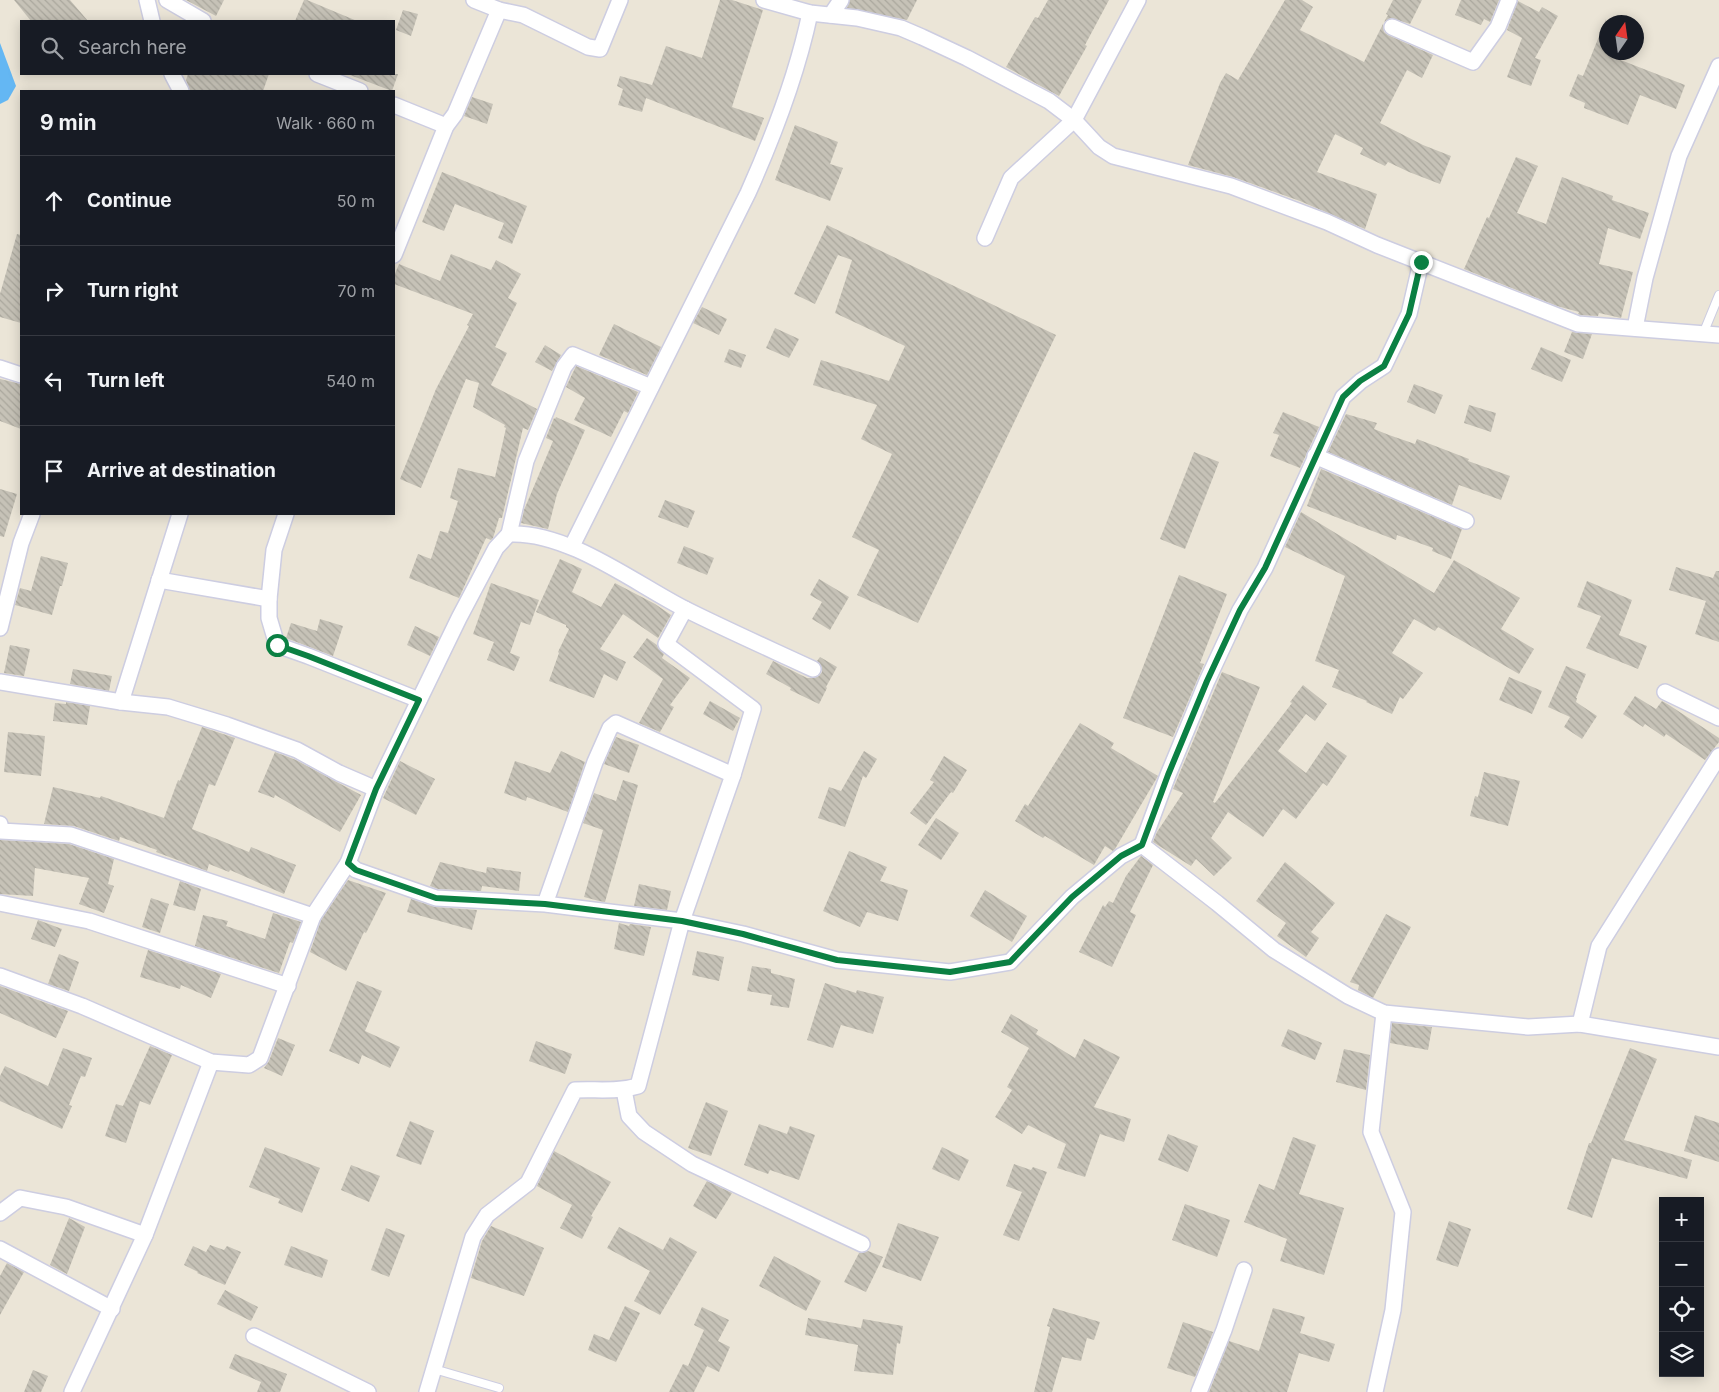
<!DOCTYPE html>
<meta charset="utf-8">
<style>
:root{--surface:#171b24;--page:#242831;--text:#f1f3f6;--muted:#9ea1a6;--line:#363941}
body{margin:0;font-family:Inter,sans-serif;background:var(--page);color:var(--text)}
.controls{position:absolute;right:15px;bottom:15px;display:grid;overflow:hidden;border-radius:0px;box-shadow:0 2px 12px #0003}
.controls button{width:45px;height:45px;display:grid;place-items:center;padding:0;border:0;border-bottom:1px solid var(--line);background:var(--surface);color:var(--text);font:25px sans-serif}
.compass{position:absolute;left:1599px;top:15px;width:45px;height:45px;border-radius:50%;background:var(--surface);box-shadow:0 2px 12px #0003;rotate:13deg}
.stop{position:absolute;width:15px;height:15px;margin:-11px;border:4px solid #0b8043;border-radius:50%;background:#fff}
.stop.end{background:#0b8043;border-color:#fff;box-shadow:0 1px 5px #0008}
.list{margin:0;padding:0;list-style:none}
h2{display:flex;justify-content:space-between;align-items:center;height:65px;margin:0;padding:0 20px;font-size:21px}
h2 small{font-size:16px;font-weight:400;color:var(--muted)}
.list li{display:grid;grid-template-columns:32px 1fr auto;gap:15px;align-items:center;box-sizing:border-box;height:90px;padding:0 20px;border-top:1px solid var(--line)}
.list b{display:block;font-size:19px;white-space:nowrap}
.list em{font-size:16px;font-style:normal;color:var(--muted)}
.icon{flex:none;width:28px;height:28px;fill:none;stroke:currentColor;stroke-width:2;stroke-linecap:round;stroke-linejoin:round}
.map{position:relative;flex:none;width:1719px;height:1392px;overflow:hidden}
.search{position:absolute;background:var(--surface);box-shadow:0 2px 12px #0003;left:20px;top:20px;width:375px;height:55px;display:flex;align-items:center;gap:12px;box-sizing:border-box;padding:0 18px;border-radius:0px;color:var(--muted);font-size:19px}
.panel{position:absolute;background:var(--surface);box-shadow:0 2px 12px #0003;left:20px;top:90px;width:375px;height:425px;border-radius:0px}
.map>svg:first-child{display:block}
.water{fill:#64b7f3}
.building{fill:url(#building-back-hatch)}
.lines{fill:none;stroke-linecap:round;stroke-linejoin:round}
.service-casing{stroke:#cdcde1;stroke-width:10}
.minor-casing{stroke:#cdcde1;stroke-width:18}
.service{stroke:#fff;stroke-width:8}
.minor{stroke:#fff;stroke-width:15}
.route{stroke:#0b8043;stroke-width:6}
</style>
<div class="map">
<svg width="1719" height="1392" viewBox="0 0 1719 1392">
<defs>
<pattern id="building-back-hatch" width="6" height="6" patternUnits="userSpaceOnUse" patternTransform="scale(1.25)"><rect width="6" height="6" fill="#c6c2b7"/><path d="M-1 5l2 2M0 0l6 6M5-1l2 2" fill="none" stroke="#aaa79d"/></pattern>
</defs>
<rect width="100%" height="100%" fill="#ebe5d7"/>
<polygon class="water" points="0,43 16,86 8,100 0,104"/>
<g class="building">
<polygon points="14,0 70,0 88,21 31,21"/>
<polygon points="186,0 224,0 216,16"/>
<polygon points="304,0 307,0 357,21 295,21"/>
<polygon points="720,0 732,0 763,10 732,107 764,118 755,141 646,98 642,112 618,105 623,89 617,86 620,76 652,85 666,46 702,58"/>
<polygon points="850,0 917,0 907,20 847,8"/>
<polygon points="1048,0 1109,0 1085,45 1087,46 1059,96 1006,67 1035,17 1038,18"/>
<polygon points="1285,0 1302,0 1313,7 1300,30 1364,62 1383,24 1384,32 1388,35 1433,55 1422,78 1407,70 1380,123 1423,145 1451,156 1440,184 1409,172 1388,162 1385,166 1360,154 1363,148 1335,134 1317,172 1377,194 1365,229 1300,201 1264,188 1233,177 1188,165 1220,83 1226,73 1238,80"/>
<polygon points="1393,0 1422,0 1410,24 1391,18 1384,22 1388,15 1386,14"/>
<polygon points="1461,0 1499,0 1490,22 1484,19 1481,25 1455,15"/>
<polygon points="1518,1 1539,12 1542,7 1558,16 1535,58 1541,60 1531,86 1507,77 1522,38 1507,30"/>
<polygon points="403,10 418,14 411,36 396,30"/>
<polygon points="1606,19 1606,52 1621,52 1618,59 1685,85 1676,109 1640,95 1628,125 1584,108 1585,103 1569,96 1578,74 1583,76"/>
<polygon points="188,74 269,74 263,91 190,91 186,80"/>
<polygon points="350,74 398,74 392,91 350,75"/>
<polygon points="472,97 493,104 487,124 464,116"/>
<polygon points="795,125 838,142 830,164 843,168 830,201 775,180"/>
<polygon points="1516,157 1538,166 1517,213 1546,224 1562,177 1613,196 1612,200 1649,213 1640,239 1608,228 1599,264 1633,272 1621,318 1599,313 1598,316 1580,315 1578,314 1579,312 1557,306 1464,269 1487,217 1489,218"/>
<polygon points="442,172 527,206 512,244 498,238 504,223 455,204 444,231 422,222"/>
<polygon points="827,225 1056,335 918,623 857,595 879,550 852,537 892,454 861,439 877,405 813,385 821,360 889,381 905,346 835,313 852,260 838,255 815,304 794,294"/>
<polygon points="17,234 21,235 21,323 0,317 0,294"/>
<polygon points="451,254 491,270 496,260 521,274 508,298 517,303 495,347 507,353 491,385 537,409 528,430 523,428 502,518 499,518 493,538 491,540 486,538 459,598 409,578 418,554 431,559 440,531 448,533 458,501 450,498 458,468 495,477 506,428 504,427 505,425 473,407 479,383 466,379 421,488 400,479 436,389 469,326 467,325 473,314 394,284 394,276 399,264 440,281"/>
<polygon points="702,307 727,319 719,335 693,323"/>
<polygon points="614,324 661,347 647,375 599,355"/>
<polygon points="775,328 799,339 789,358 766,348"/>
<polygon points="1572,332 1592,334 1583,359 1564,352"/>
<polygon points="545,345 561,355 552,371 535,362"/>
<polygon points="1541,347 1571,360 1562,382 1531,369"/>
<polygon points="729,349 746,355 741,368 724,362"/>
<polygon points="576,366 638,392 628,413 624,411 611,437 574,420 585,398 566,387"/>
<polygon points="0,379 21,384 21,429 0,421"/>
<polygon points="1414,384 1443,395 1435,414 1407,402"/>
<polygon points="1469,405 1496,413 1491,432 1464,423"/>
<polygon points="1283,412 1319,427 1300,468 1270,456 1279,435 1273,433"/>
<polygon points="1346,414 1377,423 1374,429 1389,435 1415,444 1417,439 1469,459 1468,461 1510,476 1501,500 1459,485 1452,505 1328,452"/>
<polygon points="556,417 585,430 557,494 548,529 521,523 524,510 553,441 546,438 554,418 555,419"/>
<polygon points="1194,452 1219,462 1185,549 1160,539"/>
<polygon points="1321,469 1462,529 1451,559 1432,551 1433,548 1397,535 1396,540 1307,506"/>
<polygon points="0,489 17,494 4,537 0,536"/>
<polygon points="665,500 695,511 688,528 658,517"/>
<polygon points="1301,512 1434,593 1454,560 1520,598 1501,629 1534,649 1519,674 1438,627 1435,631 1414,619 1392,653 1423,673 1403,699 1400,697 1392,714 1366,702 1367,701 1332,687 1339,670 1315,661 1345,576 1285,547"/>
<polygon points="684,546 714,558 707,575 677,563"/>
<polygon points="41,556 68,563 62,586 60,586 52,615 15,605 20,588 31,591"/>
<polygon points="560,559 582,569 572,592 601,607 615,583 655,604 671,615 658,638 623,614 600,649 626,662 617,681 604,674 594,698 549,681 559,653 558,652 569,629 566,627 566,625 536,612"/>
<polygon points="1676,567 1713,578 1716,571 1719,571 1719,642 1695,634 1706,601 1669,590"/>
<polygon points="1179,575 1227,594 1200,663 1204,664 1173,737 1123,718"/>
<polygon points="819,579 849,597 830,630 812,619 822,602 810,595"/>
<polygon points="1587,581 1632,600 1619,635 1647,646 1638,669 1586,648 1601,616 1577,607"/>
<polygon points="491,583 539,600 530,625 521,622 510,653 520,657 514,671 487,660 494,642 473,634"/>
<polygon points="320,619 343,626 333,656 286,638 291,623 317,631"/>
<polygon points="415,626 439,637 430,656 407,645"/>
<polygon points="647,638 657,645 658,648 664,654 662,658 690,678 670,705 674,707 660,732 639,723 663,679 633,657"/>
<polygon points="10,645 30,649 24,676 4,673"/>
<polygon points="820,657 837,667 826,687 827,688 819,704 790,690 791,688 766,674 773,661 807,678 814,678 819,676 822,672 822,668 817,661"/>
<polygon points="1566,666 1586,674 1576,698 1577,698 1576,702 1597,716 1582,739 1564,727 1570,717 1548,707"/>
<polygon points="73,669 112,676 109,691 70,684"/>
<polygon points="1222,672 1260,687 1213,802 1215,803 1292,703 1290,702 1303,685 1327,704 1315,721 1306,714 1278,751 1306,773 1327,742 1347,756 1327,786 1323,783 1296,819 1283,809 1263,837 1228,812 1211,838 1232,858 1214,876 1196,859 1191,866 1153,842 1157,832 1183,793 1173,789"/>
<polygon points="1509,677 1542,691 1532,714 1499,700"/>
<polygon points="1635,696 1656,709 1662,701 1669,705 1719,738 1719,742 1705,760 1666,734 1664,737 1645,724 1643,727 1623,714"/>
<polygon points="710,701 740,718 733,731 703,714"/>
<polygon points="66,702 90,706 87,725 53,721 55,703 66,704"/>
<polygon points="1080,723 1114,743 1111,748 1158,776 1115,849 1113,851 1105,846 1094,865 1045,836 1043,838 1015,821 1025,804 1028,806"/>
<polygon points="202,727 235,738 215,786 209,784 192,829 249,852 251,847 296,865 284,894 230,870 229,872 209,864 207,871 156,852 157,850 120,837 119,841 74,826 44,824 53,787 100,798 101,796 164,818 178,780 180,781"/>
<polygon points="8,732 45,736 41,776 4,772"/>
<polygon points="616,737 639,745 629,773 604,764"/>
<polygon points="561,751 585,762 568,812 527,797 526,801 504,793 515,761 550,773"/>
<polygon points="864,751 877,759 866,778 863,776 845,827 818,818 829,787 841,791"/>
<polygon points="275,752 296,760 361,795 340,832 275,795 274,798 258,792"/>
<polygon points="944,756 967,770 953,793 951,792 926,825 910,813 934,782 930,780"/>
<polygon points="400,761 435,779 416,815 383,798"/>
<polygon points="1484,772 1520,781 1508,826 1470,816 1475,796 1478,797"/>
<polygon points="623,780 638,785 605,902 599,901 584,897 603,830 583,823 594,793 616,801"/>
<polygon points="936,818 959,833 941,860 918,845"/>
<polygon points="0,840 69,844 114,859 108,884 114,886 104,913 79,904 89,878 35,868 33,896 0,894"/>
<polygon points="849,851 887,867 880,881 908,890 898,921 867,912 860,927 823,911"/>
<polygon points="1141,856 1153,865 1130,912 1136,915 1112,967 1079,952 1103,905 1105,907 1109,901 1113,903 1126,876"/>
<polygon points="440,862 486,873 487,867 521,872 519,891 482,886 481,891 438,889 430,886"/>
<polygon points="1285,862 1335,903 1311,932 1319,938 1306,957 1277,936 1286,923 1256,901"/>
<polygon points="348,880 386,893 366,933 364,932 346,971 310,952 321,920"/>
<polygon points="180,881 201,889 195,911 173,905"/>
<polygon points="639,884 671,891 667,910 634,906"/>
<polygon points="985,890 1027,916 1012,942 970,916"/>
<polygon points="151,898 169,904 160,933 142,927"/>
<polygon points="411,899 435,907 477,910 472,930 407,912"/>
<polygon points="273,913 301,922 293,943 290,942 279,973 195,946 203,915 228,921 226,926 265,939"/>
<polygon points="1386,914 1411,927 1373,998 1358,990 1359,985 1350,982"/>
<polygon points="38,920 62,929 55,947 31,939"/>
<polygon points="619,923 629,926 630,924 651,927 644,956 614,949"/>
<polygon points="148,950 221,974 211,998 181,985 180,989 140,977"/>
<polygon points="697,951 724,957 719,981 692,975"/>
<polygon points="59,954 79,962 69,991 48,984"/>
<polygon points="752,966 771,969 771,973 795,979 789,1008 770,1005 772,995 747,991"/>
<polygon points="357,981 382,991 365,1031 400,1047 390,1068 362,1055 359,1064 329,1051"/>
<polygon points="825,983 856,993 857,990 884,997 873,1034 841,1025 833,1048 807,1040"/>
<polygon points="0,986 68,1011 56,1038 0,1013"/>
<polygon points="1011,1014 1038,1030 1036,1034 1075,1058 1084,1039 1120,1057 1094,1107 1131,1119 1124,1142 1100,1134 1085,1177 1057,1168 1066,1144 1028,1125 1022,1134 995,1117 1012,1090 1007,1087 1029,1048 1001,1032"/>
<polygon points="1392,1023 1432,1027 1428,1050 1390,1043"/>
<polygon points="1288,1029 1322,1043 1315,1060 1281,1046"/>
<polygon points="278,1038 295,1045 282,1076 264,1068 269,1061"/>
<polygon points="536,1041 572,1054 565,1074 529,1061"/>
<polygon points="150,1046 172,1055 150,1105 140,1101 126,1143 105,1136 116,1104 123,1106"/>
<polygon points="63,1048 92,1058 85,1077 81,1076 69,1105 72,1106 62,1129 0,1101 0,1076 5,1066 48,1086"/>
<polygon points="1630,1048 1657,1059 1624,1140 1692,1160 1687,1179 1612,1158 1592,1218 1567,1209 1589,1143 1591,1143"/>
<polygon points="1344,1049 1370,1055 1366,1090 1336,1082"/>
<polygon points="706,1102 728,1111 711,1156 688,1148"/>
<polygon points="1695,1115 1719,1123 1719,1162 1684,1151"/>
<polygon points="410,1121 434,1131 421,1165 396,1156"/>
<polygon points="759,1124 787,1134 790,1126 815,1135 799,1180 770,1170 768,1174 744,1165"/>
<polygon points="1168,1134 1198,1146 1188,1172 1158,1160"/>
<polygon points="1293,1137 1316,1145 1299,1194 1344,1208 1324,1275 1280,1261 1287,1239 1244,1222 1259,1184 1274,1190"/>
<polygon points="265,1147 320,1168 302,1213 278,1203 280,1199 249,1187"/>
<polygon points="942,1147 969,1160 959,1181 932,1169"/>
<polygon points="554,1151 611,1182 591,1216 593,1217 582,1239 560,1228 572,1205 537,1186"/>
<polygon points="1014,1164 1031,1170 1033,1167 1047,1172 1019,1241 1003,1235 1022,1192 1006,1186"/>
<polygon points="351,1165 380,1176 369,1202 341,1190"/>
<polygon points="707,1181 732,1193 716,1219 693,1206"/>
<polygon points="1185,1204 1230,1220 1217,1257 1172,1240"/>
<polygon points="69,1218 85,1227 67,1274 50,1265"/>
<polygon points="1449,1221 1471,1229 1458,1267 1436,1260"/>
<polygon points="898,1223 939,1237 921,1281 882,1267"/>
<polygon points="491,1226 544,1248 524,1296 471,1278 482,1241"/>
<polygon points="619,1227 663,1250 670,1237 697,1252 660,1315 634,1301 650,1271 607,1248"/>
<polygon points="386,1228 405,1235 389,1277 371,1270"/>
<polygon points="210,1245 224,1250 227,1246 241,1252 225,1285 197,1273 198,1272 184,1265 193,1246 206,1252"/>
<polygon points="291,1246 328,1260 322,1278 284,1265"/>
<polygon points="868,1251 883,1257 866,1292 844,1282 859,1253"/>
<polygon points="774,1256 821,1281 806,1311 759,1286"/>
<polygon points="7,1263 24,1272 0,1315 0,1276"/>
<polygon points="225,1290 258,1307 251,1321 217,1304"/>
<polygon points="625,1306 640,1313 616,1362 588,1350 594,1334 609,1340"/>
<polygon points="702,1307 729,1320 718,1341 730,1347 719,1372 707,1366 694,1392 669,1392 683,1364 688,1366 704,1330 694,1325"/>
<polygon points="1053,1308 1100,1322 1094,1340 1087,1338 1081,1361 1062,1357 1052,1392 1034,1392 1050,1327 1047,1326"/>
<polygon points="1273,1308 1305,1317 1300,1333 1335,1344 1329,1362 1299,1353 1287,1392 1209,1392 1229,1341 1259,1351"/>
<polygon points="808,1318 861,1328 863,1319 903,1326 900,1344 897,1343 893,1375 854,1371 858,1345 805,1335"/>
<polygon points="1183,1322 1213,1332 1195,1377 1167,1368"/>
<polygon points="235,1354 287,1374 280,1392 257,1392 261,1382 229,1368"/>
<polygon points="33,1370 48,1376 41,1392 24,1392"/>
</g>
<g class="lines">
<g class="service-casing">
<g id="service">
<polyline points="1703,334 1719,295"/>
<polyline points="434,1369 499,1388"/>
</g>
</g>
<g class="minor-casing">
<g id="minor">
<polyline points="147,0 152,21"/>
<polyline points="167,0 203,21"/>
<polyline points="474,0 499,10 523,15 588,47 600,49 620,0"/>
<polyline points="764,0 810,13 857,18 901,28 922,37 967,58 1049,101 1074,120 1099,147 1113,156 1231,186 1327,222 1377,245 1578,324 1719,335"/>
<polyline points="831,15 841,0"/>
<polyline points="1392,27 1473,62 1498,27 1509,0"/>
<polyline points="172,74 181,91"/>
<polyline points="317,74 360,91"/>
<polyline points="394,105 446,126"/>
<polyline points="985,238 1011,178 1074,120 1138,0"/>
<polyline points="394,255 446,126 455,114 499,10"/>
<polyline points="1635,328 1645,278 1679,156 1719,66"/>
<polyline points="0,368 21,375"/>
<polyline points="1315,456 1466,521"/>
<polyline points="180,514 121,702 168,707 227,725 297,750 339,773 376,789 348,863 356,870 436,898 545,904 682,921 733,775 616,723 610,728 595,762 545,904"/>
<polyline points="286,514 274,550 269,599 269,618 277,645 308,656 419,700"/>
<polyline points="509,534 526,461 564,367 573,355 651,387"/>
<path d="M572 546 748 193C774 135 797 75 810 13"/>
<polyline points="159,580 269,599"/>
<polyline points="685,609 666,644 753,709 733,775"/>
<polyline points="0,628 21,543 32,514"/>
<polyline points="0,682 121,702"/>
<polyline points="1665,692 1719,718"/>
<path d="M376 789 459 618 496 548 509 534C568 531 634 583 685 609 727 630 770 649 813 669"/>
<polyline points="0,824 1,831 71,835 313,916"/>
<polyline points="1142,845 1168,775 1207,681 1240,610 1265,568 1343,397 1361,381 1384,366 1409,314 1421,262"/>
<polyline points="0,903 89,921 288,986"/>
<polyline points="0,976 82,1006 211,1062 249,1065 260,1058 313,916 348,863"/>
<polyline points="1580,1024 1599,946 1719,756"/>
<polyline points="624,1090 629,1116 644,1132 692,1164 862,1244"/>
<polyline points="0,1213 20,1198 66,1207 145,1235"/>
<polyline points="0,1249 112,1309"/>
<polyline points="254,1336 368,1392"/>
<polyline points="72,1392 145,1235 211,1062"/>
<path d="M427 1392 473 1237 487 1215 528 1183 575 1090C597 1089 618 1092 638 1086L682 921 743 934 837 960 950 972 1010 962 1072 897 1121 856 1142 845 1217 903 1274 950 1348 996 1384 1013 1528 1027 1580 1024 1719 1047"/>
<polyline points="1199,1392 1224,1330 1244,1270"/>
<polyline points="1375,1392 1393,1310 1403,1212 1371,1132 1384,1013"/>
</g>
</g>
<use href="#service" class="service"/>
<use href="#minor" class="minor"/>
</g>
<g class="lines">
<polyline class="route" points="277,645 308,656 419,700 376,789 348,863 356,870 436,898 545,904 682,921 743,934 837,960 950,972 1010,962 1072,897 1121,856 1142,845 1168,775 1207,681 1240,610 1265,568 1343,397 1360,381 1384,366 1409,314 1421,262"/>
</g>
</svg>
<div class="controls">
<button>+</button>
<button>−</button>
<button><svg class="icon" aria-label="locate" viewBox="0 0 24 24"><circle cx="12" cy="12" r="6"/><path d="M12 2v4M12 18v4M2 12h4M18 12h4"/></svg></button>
<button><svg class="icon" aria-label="layers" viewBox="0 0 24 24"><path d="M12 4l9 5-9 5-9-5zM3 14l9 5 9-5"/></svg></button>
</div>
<svg class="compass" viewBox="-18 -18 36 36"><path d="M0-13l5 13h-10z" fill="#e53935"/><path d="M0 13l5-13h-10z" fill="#9ea1a6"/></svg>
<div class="stop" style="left:277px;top:645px"></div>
<div class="stop end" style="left:1421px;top:262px"></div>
<div class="search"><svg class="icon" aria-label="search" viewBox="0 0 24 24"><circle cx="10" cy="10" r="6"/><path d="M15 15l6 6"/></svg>Search here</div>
<section class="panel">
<h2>9 min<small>Walk · 660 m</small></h2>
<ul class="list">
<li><svg class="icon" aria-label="ahead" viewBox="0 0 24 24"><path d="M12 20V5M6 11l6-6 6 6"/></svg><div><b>Continue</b></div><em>50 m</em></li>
<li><svg class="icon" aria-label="right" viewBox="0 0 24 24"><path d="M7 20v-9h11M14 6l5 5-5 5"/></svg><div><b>Turn right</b></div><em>70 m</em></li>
<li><svg class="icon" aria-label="left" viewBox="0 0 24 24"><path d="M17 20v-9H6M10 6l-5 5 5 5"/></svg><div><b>Turn left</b></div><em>540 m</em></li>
<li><svg class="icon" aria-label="arrive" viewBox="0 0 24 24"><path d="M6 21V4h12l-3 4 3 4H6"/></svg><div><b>Arrive at destination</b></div></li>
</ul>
</section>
</div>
